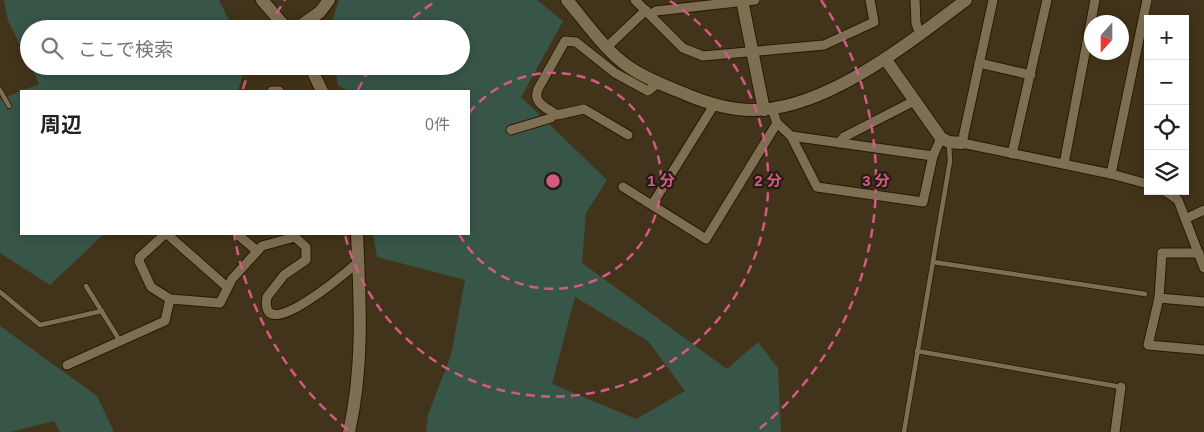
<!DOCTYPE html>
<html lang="ja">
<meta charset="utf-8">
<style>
:root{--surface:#fff;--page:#f2f2f2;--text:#222;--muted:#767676;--line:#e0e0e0}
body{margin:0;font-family:Arial,"Noto Sans JP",sans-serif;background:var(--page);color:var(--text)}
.controls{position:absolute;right:15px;top:15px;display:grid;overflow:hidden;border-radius:0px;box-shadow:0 2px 12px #0003}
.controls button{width:45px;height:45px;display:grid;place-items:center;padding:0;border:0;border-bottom:1px solid var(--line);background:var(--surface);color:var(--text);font:25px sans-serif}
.compass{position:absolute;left:1084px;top:15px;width:45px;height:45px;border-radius:50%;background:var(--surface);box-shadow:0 2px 12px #0003;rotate:201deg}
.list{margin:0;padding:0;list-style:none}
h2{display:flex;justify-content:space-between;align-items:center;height:65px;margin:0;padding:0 20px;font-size:21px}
h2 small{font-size:16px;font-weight:400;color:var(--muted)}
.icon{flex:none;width:28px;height:28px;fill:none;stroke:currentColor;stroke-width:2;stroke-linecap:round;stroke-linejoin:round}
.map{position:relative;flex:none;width:1204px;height:432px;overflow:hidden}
.search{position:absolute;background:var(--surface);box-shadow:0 2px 12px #0003;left:20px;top:20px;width:450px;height:55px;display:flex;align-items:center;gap:12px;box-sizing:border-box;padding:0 18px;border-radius:28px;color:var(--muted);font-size:19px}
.panel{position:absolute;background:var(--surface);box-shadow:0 2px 12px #0003;left:20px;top:90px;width:450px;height:145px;border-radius:0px}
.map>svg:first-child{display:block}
.green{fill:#385648;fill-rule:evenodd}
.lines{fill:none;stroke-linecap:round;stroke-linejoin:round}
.lane-casing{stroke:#281b02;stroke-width:6}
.street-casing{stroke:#281b02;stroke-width:11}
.secondary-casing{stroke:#281b02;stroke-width:14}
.lane{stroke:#7e6f53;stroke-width:4.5}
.street{stroke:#7e6f53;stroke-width:9}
.secondary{stroke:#7e6f53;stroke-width:12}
.ring{fill:none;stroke:#d35a84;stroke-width:2.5;stroke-dasharray:9 6}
.centre{fill:#d35a84;stroke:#231d12;stroke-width:2.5}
.ring-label{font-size:15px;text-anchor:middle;font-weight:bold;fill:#d35a84;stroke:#231d12;stroke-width:4.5;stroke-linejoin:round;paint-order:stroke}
</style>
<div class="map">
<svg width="1204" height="432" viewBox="0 0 1204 432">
<rect width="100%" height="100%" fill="#42341a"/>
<g class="green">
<polygon points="4,0 219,0 233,29 29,29 29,62 8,21"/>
<path d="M339 0H537L563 21 521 97 607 180 586 213 582 263 727 369 758 342 778 368 781 432H426L428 415 451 355 465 280 377 257 373 234H469V91H348L338 85 335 66H461V29H329ZM575 297 648 341 685 391 636 419 552 384Z"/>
<polygon points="31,66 245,66 238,91 21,91 21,234 104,234 50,285 0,253 0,99 39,84"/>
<polygon points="0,326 97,396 114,432 60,432 54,421 10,432 0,432"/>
</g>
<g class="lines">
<g class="lane-casing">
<g id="lane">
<polyline points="0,90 9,106"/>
<polyline points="933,262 1145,294"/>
<polyline points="86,286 120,341"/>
<polyline points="0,292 40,325 102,311"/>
<polyline points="917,351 1121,387"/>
<polyline points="904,432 950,161 949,144"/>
</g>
</g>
<g class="street-casing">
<g id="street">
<polyline points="635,0 683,48 703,56 824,45 874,22 870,0"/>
<polyline points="915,0 916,23 920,35"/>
<polyline points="993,0 962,143 1111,174 1148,184"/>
<polyline points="650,15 656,11 755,0"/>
<polyline points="608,46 646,10"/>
<polyline points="979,63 1031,75"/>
<polyline points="272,91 279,91"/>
<polyline points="772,109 777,123 791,136 817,187 923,202 933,156 941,138"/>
<polyline points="511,130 551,118 554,113"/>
<path d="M628 135 584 109 557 115C547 108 532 103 538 89L565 41 576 42 615 73 648 91 658 83"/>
<polyline points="791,136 933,156"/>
<polyline points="839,143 844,137 914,101"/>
<polyline points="1012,154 1047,0"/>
<polyline points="1064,164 1095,0"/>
<polyline points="1111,174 1147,0"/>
<polyline points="623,187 706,239 777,123"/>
<polyline points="1165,191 1178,200 1204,268"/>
<polyline points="652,205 714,105"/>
<polyline points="1185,219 1204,210"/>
<path d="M165 234 140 257 139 261 151 287 170 299 220 303 232 279 262 246 295 237 306 247V260L284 275 267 297C258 349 349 270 358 262"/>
<polyline points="167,234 227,287"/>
<polyline points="237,234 256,250"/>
<polyline points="1199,253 1162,253 1159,298 1148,345 1204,350"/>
<polyline points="1159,298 1204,302"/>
<polyline points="67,365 165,321 170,299"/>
<polyline points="1115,432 1121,387"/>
</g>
</g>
<g class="secondary-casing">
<g id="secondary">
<polyline points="262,0 287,29"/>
<path d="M567 0C585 21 606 52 629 67 645 78 665 86 683 93 706 103 728 110 753 110 826 110 910 42 966 0"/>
<polyline points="742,0 764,110"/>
<polyline points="296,29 320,12 329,0"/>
<polyline points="886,60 941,138 949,142 962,143"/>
<polyline points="310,66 322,91"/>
<path d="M349 432C364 366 360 301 357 234"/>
</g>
</g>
<use href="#lane" class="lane"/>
<use href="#street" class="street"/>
<use href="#secondary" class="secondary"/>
</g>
<g class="ring">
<path d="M469 113A108 108 0 1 1 459 234"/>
<path d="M358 90A215 215 0 0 1 371 67M402 28A215 215 0 0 1 436 1M670 1A215 215 0 1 1 345 235"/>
<path d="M348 430A323 323 0 0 1 234 234M243 89A323 323 0 0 1 250 68M269 27A323 323 0 0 1 285 0M821 0A323 323 0 0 1 758 430"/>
</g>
<circle cx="553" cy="181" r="8" class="centre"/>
<g class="ring-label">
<text x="661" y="186">1 分</text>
<text x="768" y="186">2 分</text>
<text x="876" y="186">3 分</text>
</g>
</svg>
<div class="controls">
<button>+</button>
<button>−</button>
<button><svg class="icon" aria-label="locate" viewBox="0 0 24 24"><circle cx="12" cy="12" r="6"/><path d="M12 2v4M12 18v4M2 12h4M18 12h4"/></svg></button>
<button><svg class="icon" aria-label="layers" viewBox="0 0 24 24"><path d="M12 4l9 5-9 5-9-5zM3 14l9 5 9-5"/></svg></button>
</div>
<svg class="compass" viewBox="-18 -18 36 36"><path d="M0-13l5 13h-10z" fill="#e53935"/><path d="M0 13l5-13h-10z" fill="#767676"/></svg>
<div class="search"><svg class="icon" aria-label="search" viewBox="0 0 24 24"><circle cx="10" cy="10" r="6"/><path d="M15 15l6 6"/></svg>ここで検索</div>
<section class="panel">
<h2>周辺<small>0件</small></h2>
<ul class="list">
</ul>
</section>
</div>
